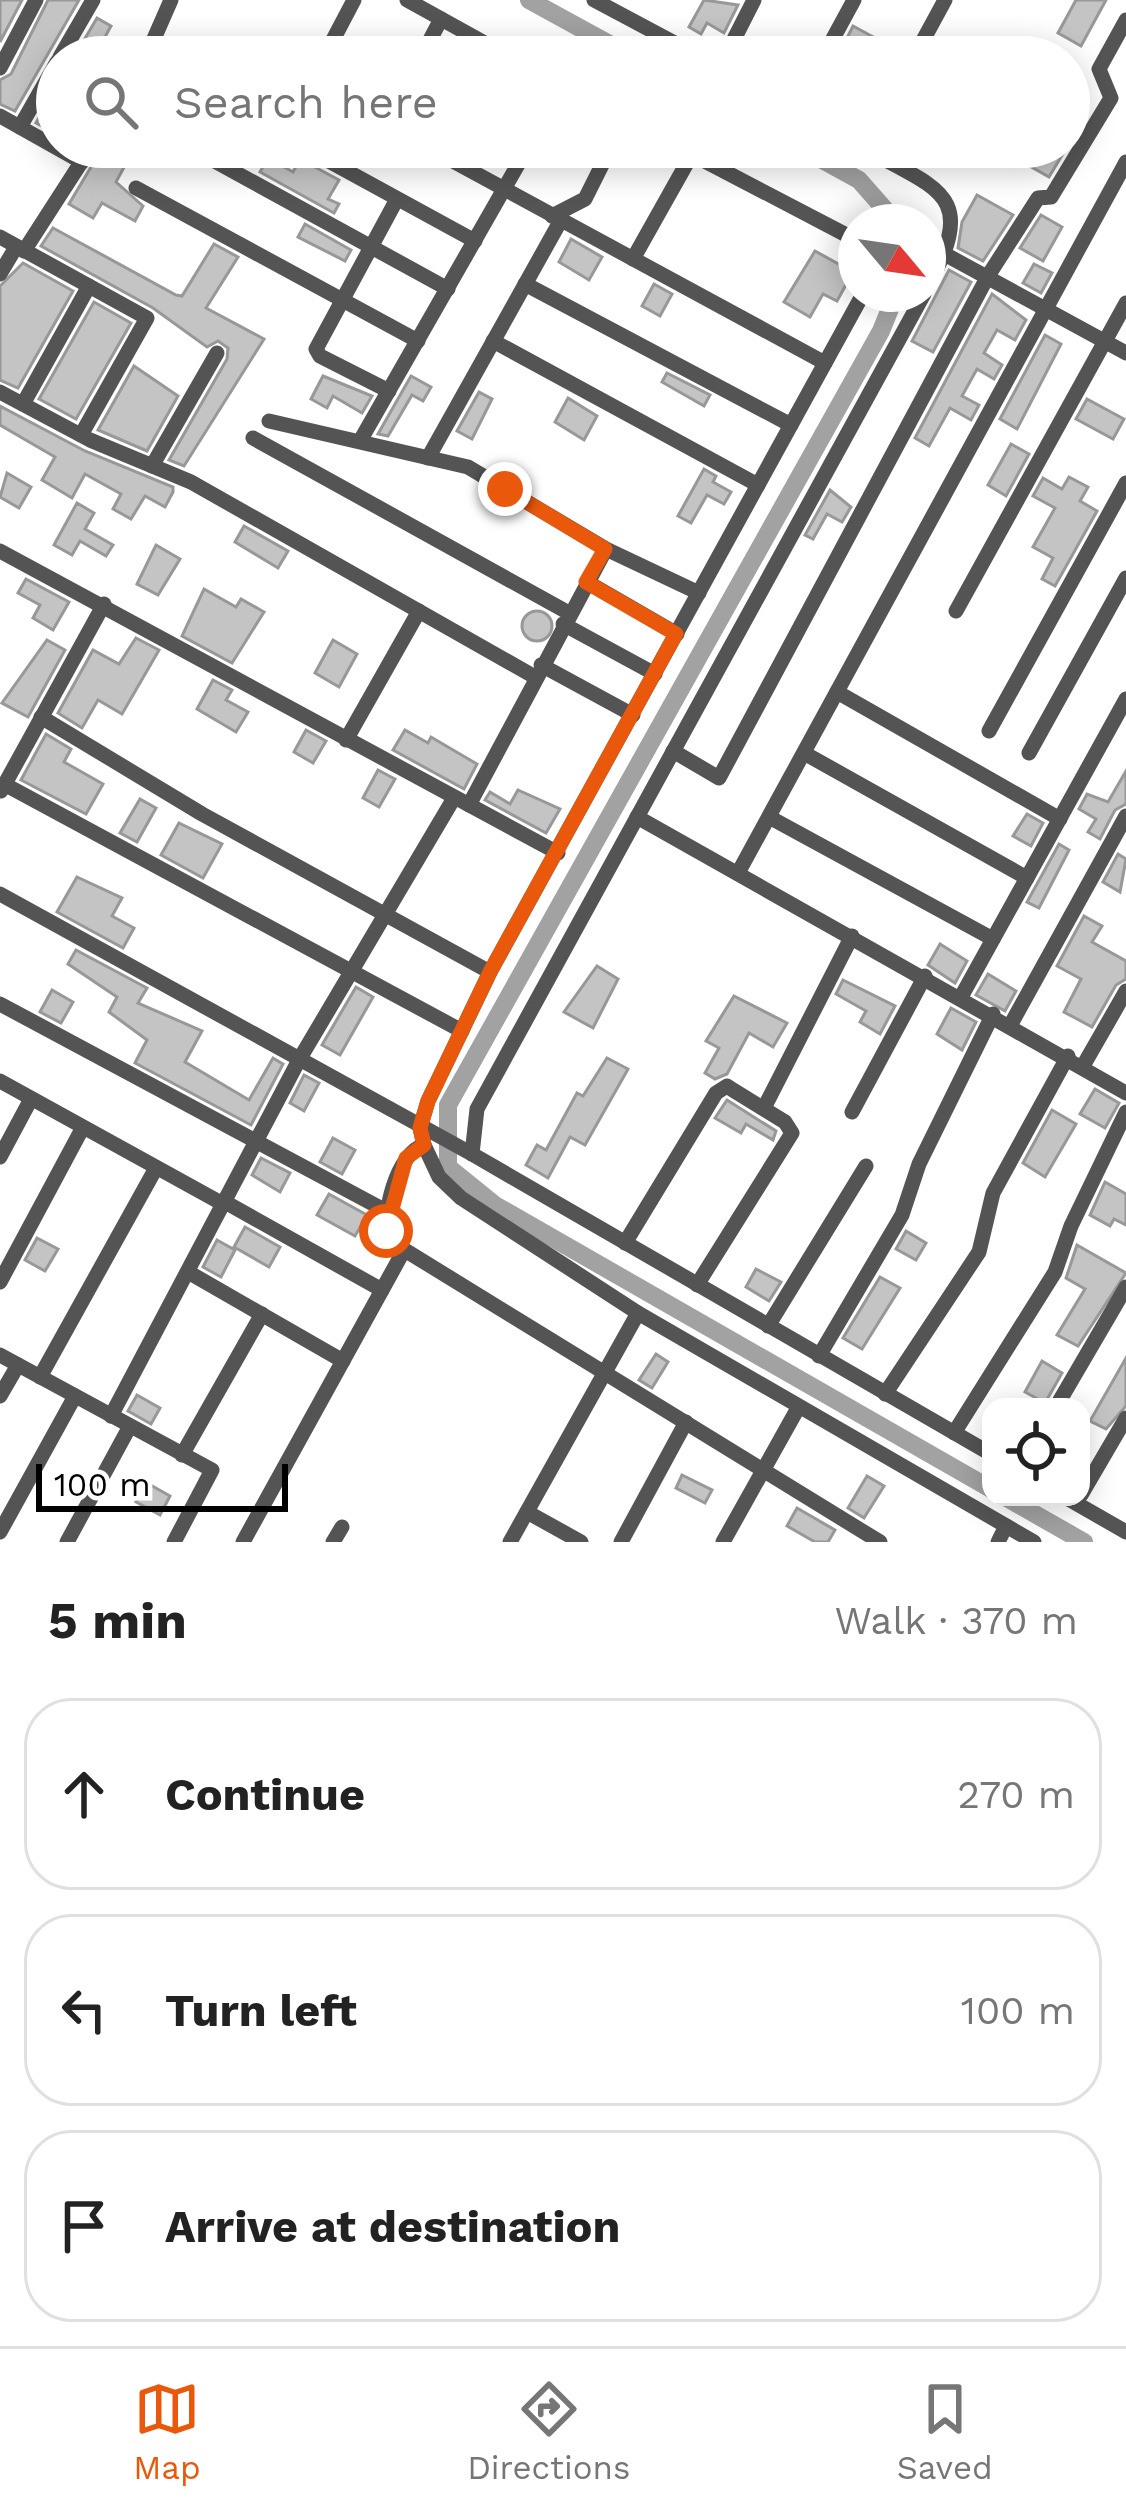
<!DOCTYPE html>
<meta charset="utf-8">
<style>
:root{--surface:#fff;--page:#f6f6f6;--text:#222;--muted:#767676;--line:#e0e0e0;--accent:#ea580c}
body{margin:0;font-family:"Work Sans",sans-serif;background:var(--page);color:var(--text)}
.controls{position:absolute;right:36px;bottom:36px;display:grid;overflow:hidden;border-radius:24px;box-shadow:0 6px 30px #0003}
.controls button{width:108px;height:108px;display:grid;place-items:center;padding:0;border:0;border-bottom:3px solid var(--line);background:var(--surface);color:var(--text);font:60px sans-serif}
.compass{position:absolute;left:838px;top:204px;width:108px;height:108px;border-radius:50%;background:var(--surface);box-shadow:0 6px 30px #0003;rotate:119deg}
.scale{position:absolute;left:36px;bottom:30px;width:252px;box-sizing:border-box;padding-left:12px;border:6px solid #000;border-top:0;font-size:33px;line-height:42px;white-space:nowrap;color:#000;-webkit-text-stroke:9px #fff;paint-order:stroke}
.stop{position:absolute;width:36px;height:36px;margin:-27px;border:9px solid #ea580c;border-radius:50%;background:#fff}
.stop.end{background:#ea580c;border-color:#fff;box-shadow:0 3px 12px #0008}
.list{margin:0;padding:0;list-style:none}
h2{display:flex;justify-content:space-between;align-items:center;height:156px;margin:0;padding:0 48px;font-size:51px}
h2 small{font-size:39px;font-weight:400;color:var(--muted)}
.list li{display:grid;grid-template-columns:78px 1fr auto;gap:36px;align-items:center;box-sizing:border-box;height:192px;margin:0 24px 24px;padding:0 24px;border:3px solid var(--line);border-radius:48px}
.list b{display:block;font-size:45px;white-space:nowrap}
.list em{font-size:39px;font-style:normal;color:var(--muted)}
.icon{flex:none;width:66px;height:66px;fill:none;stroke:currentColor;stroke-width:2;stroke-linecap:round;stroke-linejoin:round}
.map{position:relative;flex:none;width:1126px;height:1542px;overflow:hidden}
.search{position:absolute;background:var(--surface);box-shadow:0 6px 30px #0003;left:36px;right:36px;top:36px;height:132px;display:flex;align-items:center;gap:30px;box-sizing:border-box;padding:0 42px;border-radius:66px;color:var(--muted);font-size:45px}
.sheet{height:804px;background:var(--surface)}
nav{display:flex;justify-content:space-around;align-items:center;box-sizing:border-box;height:168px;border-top:3px solid var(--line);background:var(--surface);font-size:33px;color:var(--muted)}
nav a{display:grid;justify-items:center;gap:6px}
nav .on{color:var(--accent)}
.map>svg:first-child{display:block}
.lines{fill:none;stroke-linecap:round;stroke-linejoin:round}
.canal{stroke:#a2a2a2;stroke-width:18}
.building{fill:#c4c4c4;stroke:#989898;stroke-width:3}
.minor{stroke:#545454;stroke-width:15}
.route{stroke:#ea580c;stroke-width:15}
</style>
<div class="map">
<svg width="1126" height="1542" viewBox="0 0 1126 1542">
<rect width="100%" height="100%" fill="#fff"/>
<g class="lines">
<g class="canal">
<polyline points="529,0 633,57"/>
<polyline points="799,147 859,180 896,222"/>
<polyline points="896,294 881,331 448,1105 448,1167 495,1205 991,1489"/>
<polyline points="1005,1497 1084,1542"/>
</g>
</g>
<g class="building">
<polygon points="0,0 22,0 0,42"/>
<polygon points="48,0 79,0 15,111 0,104 0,80 11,74"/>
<polygon points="704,0 738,5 724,33 707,23 701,34 689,27"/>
<polygon points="1076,0 1106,0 1081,46 1058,33"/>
<polygon points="97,18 111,26 94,57 74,57"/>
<polygon points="853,26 877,39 866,57 843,46"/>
<polygon points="57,86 57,134 36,123"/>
<polygon points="103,147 129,158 116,182 143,206 135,221 102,203 93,218 69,204"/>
<polygon points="996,147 1067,147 1049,177"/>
<polygon points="268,158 293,172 300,159 339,180 328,199 339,204 334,213 260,172"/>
<polygon points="977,195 1013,215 983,261 958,248 962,222"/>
<polygon points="1041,215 1062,227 1043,261 1020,248"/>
<polygon points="305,224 351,250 345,261 298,237"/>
<polygon points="53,228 176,295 182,296 214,244 238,257 206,308 264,339 184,466 169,460 227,359 228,348 218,341 207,347 153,308 41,246"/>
<polygon points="571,239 602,257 589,280 559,262"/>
<polygon points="815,251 853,272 837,301 823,294 810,317 784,302"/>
<polygon points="23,263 73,291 18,388 0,380 0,286"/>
<polygon points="1034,264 1052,273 1041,293 1023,283"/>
<polygon points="949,270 971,282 933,352 912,341"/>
<polygon points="654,284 672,294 660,316 642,306"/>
<polygon points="992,294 1026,320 1015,340 997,330 984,353 1002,365 994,379 977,369 962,396 979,405 971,420 950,408 929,446 915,438"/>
<polygon points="94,302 131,323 76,419 39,399"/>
<polygon points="1045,335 1061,344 1017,429 1000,419"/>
<polygon points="134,366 178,396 147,451 98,430"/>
<polygon points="667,373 710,395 704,406 662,382"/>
<polygon points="323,376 372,396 362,413 333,396 327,408 311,399"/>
<polygon points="411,376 431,387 423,401 412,395 388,436 378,434"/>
<polygon points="479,392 492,399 472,439 457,431"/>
<polygon points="568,398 597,416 584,440 555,422"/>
<polygon points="1087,399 1124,419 1113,439 1076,419"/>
<polygon points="0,406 85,451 173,487 173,492 165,507 145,496 131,519 113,509 121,494 85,474 72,498 42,480 55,457 0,425"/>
<polygon points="1011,444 1029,454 1006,496 988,485"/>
<polygon points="704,469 716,476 713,482 731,492 724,504 707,495 691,523 678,516"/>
<polygon points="7,473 31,487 19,508 0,497"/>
<polygon points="1069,477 1088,487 1080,501 1097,511 1055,586 1042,579 1053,558 1033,547 1055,508 1033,496 1043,478 1062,489"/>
<polygon points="830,490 851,507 842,522 827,514 813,539 805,535"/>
<polygon points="77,503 94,513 85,529 113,545 106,556 80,541 72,555 54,545"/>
<polygon points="244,526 288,551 278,568 235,542"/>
<polygon points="156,545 180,559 158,595 137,584"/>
<polygon points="26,579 69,602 53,630 33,618 40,605 18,593"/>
<polygon points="204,589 236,607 241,599 264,612 232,663 182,636"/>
<circle cx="537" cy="626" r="15"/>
<polygon points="136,638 159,650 122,714 98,700 82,728 58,713 93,650 119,664"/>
<polygon points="47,640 65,650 28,717 2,703"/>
<polygon points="333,640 357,654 339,687 315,673"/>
<polygon points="213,680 232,690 226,700 248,712 236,732 197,709"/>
<polygon points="306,730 326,741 313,763 294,752"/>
<polygon points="405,730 428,743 431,737 477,764 464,789 393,750"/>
<polygon points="46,734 71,749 64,762 103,784 86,814 21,780"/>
<polygon points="378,770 395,779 379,807 363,798"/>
<polygon points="1126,771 1126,804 1115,810 1100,839 1088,832 1096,819 1079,809 1087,794 1108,802"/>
<polygon points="518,790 560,809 546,833 485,800 490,792 510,804"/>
<polygon points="140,799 156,808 137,842 120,833"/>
<polygon points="1027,814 1043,823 1031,846 1013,836"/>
<polygon points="179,823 222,844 203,878 161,855"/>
<polygon points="1059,844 1069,850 1039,908 1027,902"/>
<polygon points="1118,854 1126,859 1120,892 1103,882"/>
<polygon points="77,877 122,898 112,916 134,928 123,948 57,912"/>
<polygon points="1084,916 1102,926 1092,942 1126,961 1126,979 1116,985 1092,1027 1064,1012 1081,979 1057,966"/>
<polygon points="940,944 967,961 955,983 928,965"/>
<polygon points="76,950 147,988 138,1003 202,1031 185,1062 249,1100 273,1058 283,1064 251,1125 135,1063 147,1040 109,1012 117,997 68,964"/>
<polygon points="597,966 618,979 593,1028 564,1012"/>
<polygon points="988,974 1016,991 1005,1011 976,995"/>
<polygon points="843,980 895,1006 880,1034 860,1022 866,1011 836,994"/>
<polygon points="356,987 373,997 340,1055 322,1045"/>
<polygon points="52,990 73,1002 61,1023 40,1012"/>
<polygon points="734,996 787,1023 773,1047 749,1033 727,1074 715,1079 705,1073 719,1048 706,1041"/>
<polygon points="951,1008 976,1022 962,1050 937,1034"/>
<polygon points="607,1058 628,1069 585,1145 570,1137 548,1178 526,1165 537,1145 546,1150 577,1093 583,1096"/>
<polygon points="304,1075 319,1083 304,1111 290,1103"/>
<polygon points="1095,1089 1119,1103 1105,1128 1080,1114"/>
<polygon points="727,1100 776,1131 773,1140 746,1124 741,1133 715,1118"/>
<polygon points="1052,1110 1076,1124 1045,1177 1023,1163"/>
<polygon points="333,1138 355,1150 342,1174 320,1162"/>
<polygon points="261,1158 290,1173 280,1192 252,1175"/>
<polygon points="1105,1182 1126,1194 1126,1225 1114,1219 1110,1226 1090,1215"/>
<polygon points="329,1194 367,1215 355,1236 317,1215"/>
<polygon points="245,1227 280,1247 269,1267 234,1247"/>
<polygon points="906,1231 926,1243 916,1260 896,1249"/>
<polygon points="37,1238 58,1249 45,1271 25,1260"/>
<polygon points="217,1240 235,1250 221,1277 203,1267"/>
<polygon points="1077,1245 1126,1273 1078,1346 1057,1335 1085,1289 1066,1278"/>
<polygon points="756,1269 781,1282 769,1301 746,1287"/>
<polygon points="880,1277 900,1288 862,1349 843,1338"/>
<polygon points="656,1354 668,1362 652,1388 639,1380"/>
<polygon points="1126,1358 1126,1406 1106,1429 1090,1421"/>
<polygon points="1042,1361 1062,1373 1045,1403 1025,1392"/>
<polygon points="137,1395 160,1408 151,1424 128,1411"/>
<polygon points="682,1475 712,1490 705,1503 676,1488"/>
<polygon points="867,1476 884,1486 864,1518 848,1508"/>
<polygon points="147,1483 170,1496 160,1515 136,1502"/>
<polygon points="797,1508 835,1530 828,1542 815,1542 787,1526"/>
</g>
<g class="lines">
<g class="minor">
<polyline points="407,0 510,57"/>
<polyline points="594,0 701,57"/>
<polyline points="240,44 263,57"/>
<polyline points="60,57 93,0"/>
<polyline points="146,57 171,0"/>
<polyline points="324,57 354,0"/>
<polyline points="421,57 441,19"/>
<polyline points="725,57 754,0"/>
<polyline points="823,57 854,0"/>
<polyline points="914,57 945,0"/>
<polyline points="0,68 36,0"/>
<polyline points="0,116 82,162"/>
<polyline points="20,127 57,62"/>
<polyline points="189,147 448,289"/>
<polyline points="303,147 475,241"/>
<polyline points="427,147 825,363"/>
<polyline points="678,147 856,240"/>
<path d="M862 147C938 190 979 193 928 286"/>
<polyline points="136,188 418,341"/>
<polyline points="552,216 585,199 611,147"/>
<polyline points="0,237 147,318 81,435"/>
<polyline points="928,245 1126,353"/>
<polyline points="24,251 91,147"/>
<polyline points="633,259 692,154"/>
<polyline points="0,274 16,247"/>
<polyline points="525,284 791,425"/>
<polyline points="863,294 490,972 428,1101 420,1128 424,1145 439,1177 461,1198 638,1313 1034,1542"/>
<polyline points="493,341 758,485"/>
<polyline points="389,391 320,356 316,349 397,199"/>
<polyline points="0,392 90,440 191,482 535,677"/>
<polyline points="23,404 89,286"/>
<polyline points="269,421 468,467 606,549 699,593"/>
<polyline points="253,438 569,613"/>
<polyline points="360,441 528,147"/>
<polyline points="428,458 561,220"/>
<polyline points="152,466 217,353"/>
<polyline points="0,551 558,853"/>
<polyline points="587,582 677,634"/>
<polyline points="956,611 1126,303"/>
<polyline points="563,624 655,674"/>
<polyline points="541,665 633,715"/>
<polyline points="837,692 1060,819"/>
<polyline points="41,717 202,814 490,972"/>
<polyline points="989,731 1126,483"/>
<polyline points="346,740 419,611"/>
<polyline points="673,751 719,778 988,276 1038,198 1051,197 1111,98 1099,69 1126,20"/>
<polyline points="804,753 1027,878"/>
<polyline points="1029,753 1126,578"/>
<polyline points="4,784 462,1031"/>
<polyline points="1,791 104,604"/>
<polyline points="469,805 606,549"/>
<polyline points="637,817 1126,1093"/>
<polyline points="769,817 993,939"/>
<polyline points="738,873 1126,162"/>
<polyline points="0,894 472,1154 991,1454"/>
<polyline points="961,997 1126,699"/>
<polyline points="0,1004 388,1212"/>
<polyline points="1011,1024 1126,816"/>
<polyline points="1083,1066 1126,991"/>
<polyline points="0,1081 223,1204"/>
<polyline points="764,1108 852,936"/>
<polyline points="852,1112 925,976"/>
<path d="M424 1145C397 1153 380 1216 390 1241L880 1542"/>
<polyline points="472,1154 477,1109 924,294"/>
<polyline points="0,1157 31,1099"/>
<polyline points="225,1202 382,1290"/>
<polyline points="625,1243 716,1093 727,1086 733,1090 785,1122 792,1133 697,1285"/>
<polyline points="188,1272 343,1361"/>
<polyline points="0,1282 82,1129"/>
<polyline points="768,1326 866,1166"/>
<polyline points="0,1355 212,1470 174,1542"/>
<polyline points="819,1356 902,1215 919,1164 993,1014"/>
<polyline points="40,1377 156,1168"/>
<polyline points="885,1394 979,1252 993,1193 1068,1056"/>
<polyline points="0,1396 18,1365"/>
<polyline points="1056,1407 1126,1287"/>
<polyline points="111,1416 299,1060 454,798"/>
<polyline points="954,1433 1055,1272 1071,1226 1126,1112"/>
<polyline points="182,1455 262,1314"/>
<polyline points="1081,1495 1126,1418"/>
<polyline points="1065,1497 1126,1532"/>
<polyline points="527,1512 581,1542"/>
<polyline points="0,1532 75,1396"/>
<polyline points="67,1542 130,1426"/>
<polyline points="243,1542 403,1252"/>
<polyline points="333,1542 342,1527"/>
<polyline points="510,1542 638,1313"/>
<polyline points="621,1542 686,1422"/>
<polyline points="723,1542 798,1408"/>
<polyline points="998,1542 1006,1526"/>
</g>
</g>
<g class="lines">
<polyline class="route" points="386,1231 406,1158 424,1145 420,1128 428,1101 490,972 676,634 586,582 605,549 505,489"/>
</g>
</svg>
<div class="controls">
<button><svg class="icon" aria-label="locate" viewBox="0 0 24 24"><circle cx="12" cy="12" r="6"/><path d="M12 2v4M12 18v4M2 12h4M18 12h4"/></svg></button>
</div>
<svg class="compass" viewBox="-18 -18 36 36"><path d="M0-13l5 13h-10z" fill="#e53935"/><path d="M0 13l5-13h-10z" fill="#767676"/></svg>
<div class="scale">100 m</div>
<div class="stop" style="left:386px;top:1231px"></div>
<div class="stop end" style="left:505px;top:489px"></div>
<div class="search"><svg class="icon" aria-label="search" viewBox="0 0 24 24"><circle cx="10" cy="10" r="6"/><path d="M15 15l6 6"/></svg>Search here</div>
</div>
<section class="sheet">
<h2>5 min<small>Walk · 370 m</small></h2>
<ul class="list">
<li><svg class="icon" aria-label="ahead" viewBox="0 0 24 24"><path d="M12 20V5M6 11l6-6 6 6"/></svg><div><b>Continue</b></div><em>270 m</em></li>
<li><svg class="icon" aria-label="left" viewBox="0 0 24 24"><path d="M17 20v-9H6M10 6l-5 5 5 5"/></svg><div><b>Turn left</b></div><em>100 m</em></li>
<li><svg class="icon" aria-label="arrive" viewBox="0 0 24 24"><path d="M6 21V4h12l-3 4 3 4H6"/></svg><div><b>Arrive at destination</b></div></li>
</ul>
</section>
<nav>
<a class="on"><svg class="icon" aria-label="map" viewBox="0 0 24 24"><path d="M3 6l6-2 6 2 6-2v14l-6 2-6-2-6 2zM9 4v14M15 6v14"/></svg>Map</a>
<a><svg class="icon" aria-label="directions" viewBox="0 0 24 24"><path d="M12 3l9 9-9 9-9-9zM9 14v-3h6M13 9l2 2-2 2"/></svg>Directions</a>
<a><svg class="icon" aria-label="saved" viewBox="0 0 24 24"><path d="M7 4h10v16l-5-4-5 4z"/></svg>Saved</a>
</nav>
